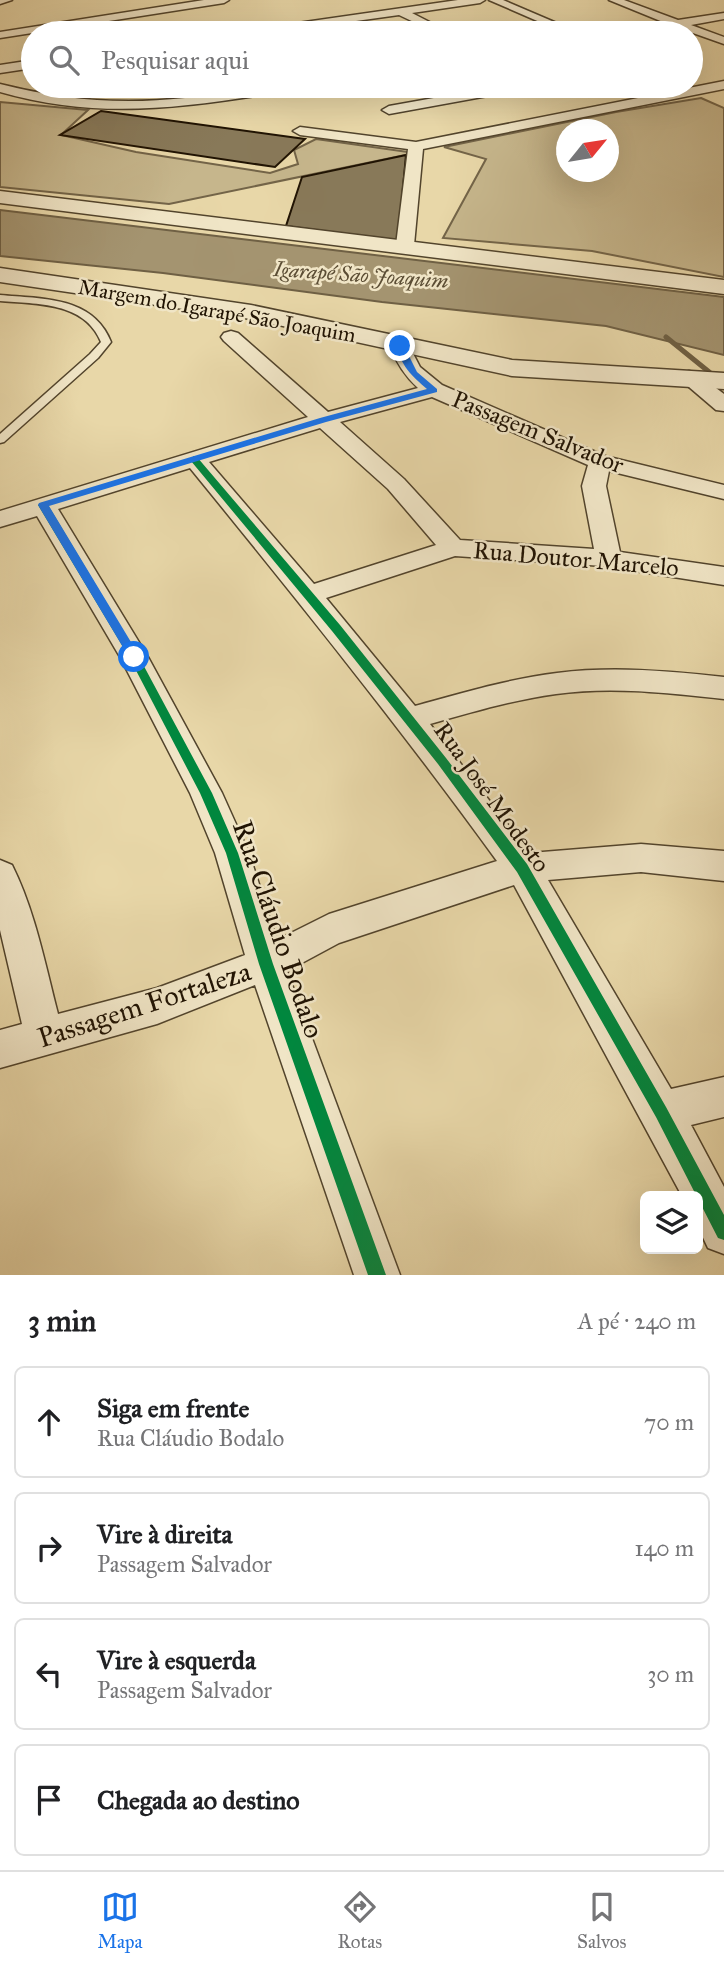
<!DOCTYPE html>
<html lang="pt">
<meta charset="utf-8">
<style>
:root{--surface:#fff;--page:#f2f2f2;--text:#202124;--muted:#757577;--line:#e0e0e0;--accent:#1a73e8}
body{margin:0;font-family:"IM FELL Great Primer",serif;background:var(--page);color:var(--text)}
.controls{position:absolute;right:21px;bottom:21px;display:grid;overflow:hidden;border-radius:10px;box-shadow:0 7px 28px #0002}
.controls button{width:63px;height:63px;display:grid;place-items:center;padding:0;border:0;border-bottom:2px solid var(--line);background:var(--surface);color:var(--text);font:35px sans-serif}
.compass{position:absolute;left:556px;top:119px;width:63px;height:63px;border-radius:50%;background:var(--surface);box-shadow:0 7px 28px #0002;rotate:60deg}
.stop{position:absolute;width:21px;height:21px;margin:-16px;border:5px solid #1a73e8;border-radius:50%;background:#fff}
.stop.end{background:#1a73e8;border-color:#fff;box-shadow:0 2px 7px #0008}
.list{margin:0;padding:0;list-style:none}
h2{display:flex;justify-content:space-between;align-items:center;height:91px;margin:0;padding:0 28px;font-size:30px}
h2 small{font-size:23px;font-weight:400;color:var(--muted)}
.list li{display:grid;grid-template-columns:46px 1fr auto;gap:21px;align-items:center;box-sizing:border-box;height:112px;margin:0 14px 14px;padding:0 14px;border:2px solid var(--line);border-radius:10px}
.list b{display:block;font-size:26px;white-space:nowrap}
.list p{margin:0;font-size:23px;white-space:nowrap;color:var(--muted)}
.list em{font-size:23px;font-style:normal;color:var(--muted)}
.icon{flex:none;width:38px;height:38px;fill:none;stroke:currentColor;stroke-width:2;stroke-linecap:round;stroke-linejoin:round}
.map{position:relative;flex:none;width:724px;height:1275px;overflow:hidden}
.search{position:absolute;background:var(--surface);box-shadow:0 7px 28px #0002;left:21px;right:21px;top:21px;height:77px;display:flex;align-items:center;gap:18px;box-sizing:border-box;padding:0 24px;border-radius:38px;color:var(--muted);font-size:26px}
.sheet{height:595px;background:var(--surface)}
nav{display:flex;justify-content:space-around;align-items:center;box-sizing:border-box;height:98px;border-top:2px solid var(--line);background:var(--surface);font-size:19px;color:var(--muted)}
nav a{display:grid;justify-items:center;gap:4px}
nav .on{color:var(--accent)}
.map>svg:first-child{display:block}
.green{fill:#c6b68c;stroke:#736448;stroke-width:2;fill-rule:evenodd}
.water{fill:#a49470;stroke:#6f6044;stroke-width:2}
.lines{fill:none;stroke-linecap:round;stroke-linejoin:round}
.stream{stroke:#6f6044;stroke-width:5}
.building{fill:#887959;stroke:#201303;stroke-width:2}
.service-casing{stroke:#52442c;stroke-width:3}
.minor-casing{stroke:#52442c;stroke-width:3}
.tertiary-casing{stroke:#52442c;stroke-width:3}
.service{fill:#f0e5c6;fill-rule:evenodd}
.minor{fill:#f0e5c6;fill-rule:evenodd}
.tertiary{fill:#f0e5c6;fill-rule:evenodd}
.cycleway-casing{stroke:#f0e5c6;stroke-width:5}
.cycleway{fill:#00873e;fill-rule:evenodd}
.route{fill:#1a73e8}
.labels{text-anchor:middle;stroke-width:5;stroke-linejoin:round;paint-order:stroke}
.far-water-label{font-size:21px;font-style:italic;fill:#5b4d34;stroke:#f0e5c6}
.far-street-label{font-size:21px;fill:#201303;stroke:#f0e5c6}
.street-label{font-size:24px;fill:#201303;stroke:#f0e5c6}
.near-street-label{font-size:28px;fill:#201303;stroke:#f0e5c6}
</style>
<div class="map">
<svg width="724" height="1275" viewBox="0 0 724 1275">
<rect width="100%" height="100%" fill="#e8d7a8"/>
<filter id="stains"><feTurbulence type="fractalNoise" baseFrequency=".00286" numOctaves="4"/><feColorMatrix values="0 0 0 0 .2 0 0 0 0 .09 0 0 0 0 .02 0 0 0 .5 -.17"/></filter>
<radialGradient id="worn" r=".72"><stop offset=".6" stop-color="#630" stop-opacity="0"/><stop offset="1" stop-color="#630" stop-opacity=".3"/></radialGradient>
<g class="green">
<path d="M701 98 724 108V277L592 251 443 238 486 159 444 147 616 112ZM566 130H608V172H566Z"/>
<polygon points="0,102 88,110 61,135 136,152 270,173 298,164 294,150 316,139 415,153 169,204 0,187"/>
</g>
<polygon class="water" points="0,210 724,297 724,355 606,326 382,302 163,273 0,256"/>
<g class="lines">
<polyline class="stream" points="666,337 724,384"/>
</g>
<g class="building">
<polygon points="101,111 305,139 275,167 60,135"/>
<polygon points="406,155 398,241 286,226 302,177"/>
</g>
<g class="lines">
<g class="service-casing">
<path id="service" d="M0 295C42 299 93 296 111 342L98 358 4 442 0 443V434L90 354 101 342C85 302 37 304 0 301Z"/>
</g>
<g class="minor-casing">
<g id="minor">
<polygon points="0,0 12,0 0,4"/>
<polygon points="204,0 229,0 224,3 0,38 0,32"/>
<polygon points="458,0 485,0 480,3 412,13 451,33 437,33 399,15 270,33 242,33 248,30"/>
<polygon points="489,0 503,0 580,33 565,33"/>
<polygon points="609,0 624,0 678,20 724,13 724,19 691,25 724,37 724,44 676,27 637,33 611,33 617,30 663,22"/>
<polygon points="33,60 33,68 0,73 0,65"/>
<polygon points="724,81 724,89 423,149 414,245 405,250 396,245 408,149 300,135 293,131 300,127 416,142"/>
<path d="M0 84C64 100 119 105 185 98 224 94 263 84 301 86L295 90C191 106 104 122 0 92Z"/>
<polygon points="501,86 527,86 521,90 389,114 382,110 389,106"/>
<path d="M231 331 238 333 328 412 418 388C405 376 396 362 390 346L393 342H407L420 367 442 385 605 456 724 485V499L609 471 606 486 620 552 724 567V585L603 566 455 556 326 598 415 706C462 693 509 679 557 673 613 666 668 671 724 677V699C668 693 612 686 556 694 513 700 472 712 430 724L530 853 641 844 724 851V881L641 872 548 880 671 1089 724 1077V1117L691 1125 724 1187V1254L708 1248 698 1227V1196H682L514 885 339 943 287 971 400 1275H354L255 985 157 1024 0 1068V1030L22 1024 0 930V860L12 865C35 911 45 964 58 1014L157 988 245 955 215 853 190 793 120 657 37 516 0 527V511L308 417 224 341 221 337 224 333ZM432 397 588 465 582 486 594 549 460 540 404 479 340 422ZM320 428 388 489 436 545 314 584 209 462ZM190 468C295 597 399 726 497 861L329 914 277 940 249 853 222 793 148 657 58 509Z"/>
<polygon points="689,371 696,373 724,394 724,411 716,410 682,381 679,377 682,373"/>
</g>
</g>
<g class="tertiary-casing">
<g id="tertiary">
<polygon points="0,191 724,280 724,294 0,203"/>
<polygon points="0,268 251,305 512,360 724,373 724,389 512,376 251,319 0,282"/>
</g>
</g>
<use href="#service" class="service"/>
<use href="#minor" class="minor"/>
<use href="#tertiary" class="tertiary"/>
<g class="cycleway-casing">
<g id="cycleway">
<polygon points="194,456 197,457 340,625 446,758 527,864 666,1107 724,1215 724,1240 718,1238 656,1117 517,872 438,764 332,631 191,461 190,459"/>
<polygon points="43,502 48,505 139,657 212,793 238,853 273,964 386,1275 368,1275 259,964 226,853 200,793 129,657 38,505"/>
</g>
</g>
<use href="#cycleway" class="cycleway"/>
</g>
<path class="route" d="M398 344H403L417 372 437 389V392L326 422 49 506 140 657 134 661 130 659 38 505 39 503 320 418 427 389C413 377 398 364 398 344Z"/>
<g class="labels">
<g class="far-water-label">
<text transform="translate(361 275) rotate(4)" y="7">Igarapé São Joaquim</text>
</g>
<g class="far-street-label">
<text transform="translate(217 311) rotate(10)" y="7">Margem do Igarapé São Joaquim</text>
</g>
<g class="street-label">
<text transform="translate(538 432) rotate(22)" y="8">Passagem Salvador</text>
<text transform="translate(576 559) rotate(5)" y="8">Rua Doutor Marcelo</text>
<text transform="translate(492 797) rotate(54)" y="8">Rua José Modesto</text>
</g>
<g class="near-street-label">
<text transform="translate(279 929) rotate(71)" y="10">Rua Cláudio Bodalo</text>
<text transform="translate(144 1004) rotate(-18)" y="10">Passagem Fortaleza</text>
</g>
</g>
<rect width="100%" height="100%" filter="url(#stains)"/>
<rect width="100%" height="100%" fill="url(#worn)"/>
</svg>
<div class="controls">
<button><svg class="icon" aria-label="layers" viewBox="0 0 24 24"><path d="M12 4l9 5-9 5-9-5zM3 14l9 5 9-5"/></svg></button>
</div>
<svg class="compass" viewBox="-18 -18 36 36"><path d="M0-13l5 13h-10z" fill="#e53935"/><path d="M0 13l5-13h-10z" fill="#757577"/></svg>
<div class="stop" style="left:134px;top:657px"></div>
<div class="stop end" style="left:400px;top:346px"></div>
<div class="search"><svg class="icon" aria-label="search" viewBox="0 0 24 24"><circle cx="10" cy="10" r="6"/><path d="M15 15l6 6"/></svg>Pesquisar aqui</div>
</div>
<section class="sheet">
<h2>3 min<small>A pé · 240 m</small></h2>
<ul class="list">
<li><svg class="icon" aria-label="ahead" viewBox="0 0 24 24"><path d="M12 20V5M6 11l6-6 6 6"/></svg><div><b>Siga em frente</b><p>Rua Cláudio Bodalo</p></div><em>70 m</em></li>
<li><svg class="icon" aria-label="right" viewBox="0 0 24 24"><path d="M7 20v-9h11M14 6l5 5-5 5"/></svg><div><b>Vire à direita</b><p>Passagem Salvador</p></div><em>140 m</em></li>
<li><svg class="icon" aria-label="left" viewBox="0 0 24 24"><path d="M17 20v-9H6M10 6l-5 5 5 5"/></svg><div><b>Vire à esquerda</b><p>Passagem Salvador</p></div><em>30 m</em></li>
<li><svg class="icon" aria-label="arrive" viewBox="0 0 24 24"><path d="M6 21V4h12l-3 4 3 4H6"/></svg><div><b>Chegada ao destino</b></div></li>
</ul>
</section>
<nav>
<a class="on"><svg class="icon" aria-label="map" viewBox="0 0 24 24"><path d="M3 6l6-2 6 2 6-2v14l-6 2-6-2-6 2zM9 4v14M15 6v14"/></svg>Mapa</a>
<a><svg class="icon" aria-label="directions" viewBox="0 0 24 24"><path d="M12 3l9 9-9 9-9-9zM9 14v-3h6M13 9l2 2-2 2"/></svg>Rotas</a>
<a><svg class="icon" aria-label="saved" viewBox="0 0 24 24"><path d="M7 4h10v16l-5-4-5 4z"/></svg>Salvos</a>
</nav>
